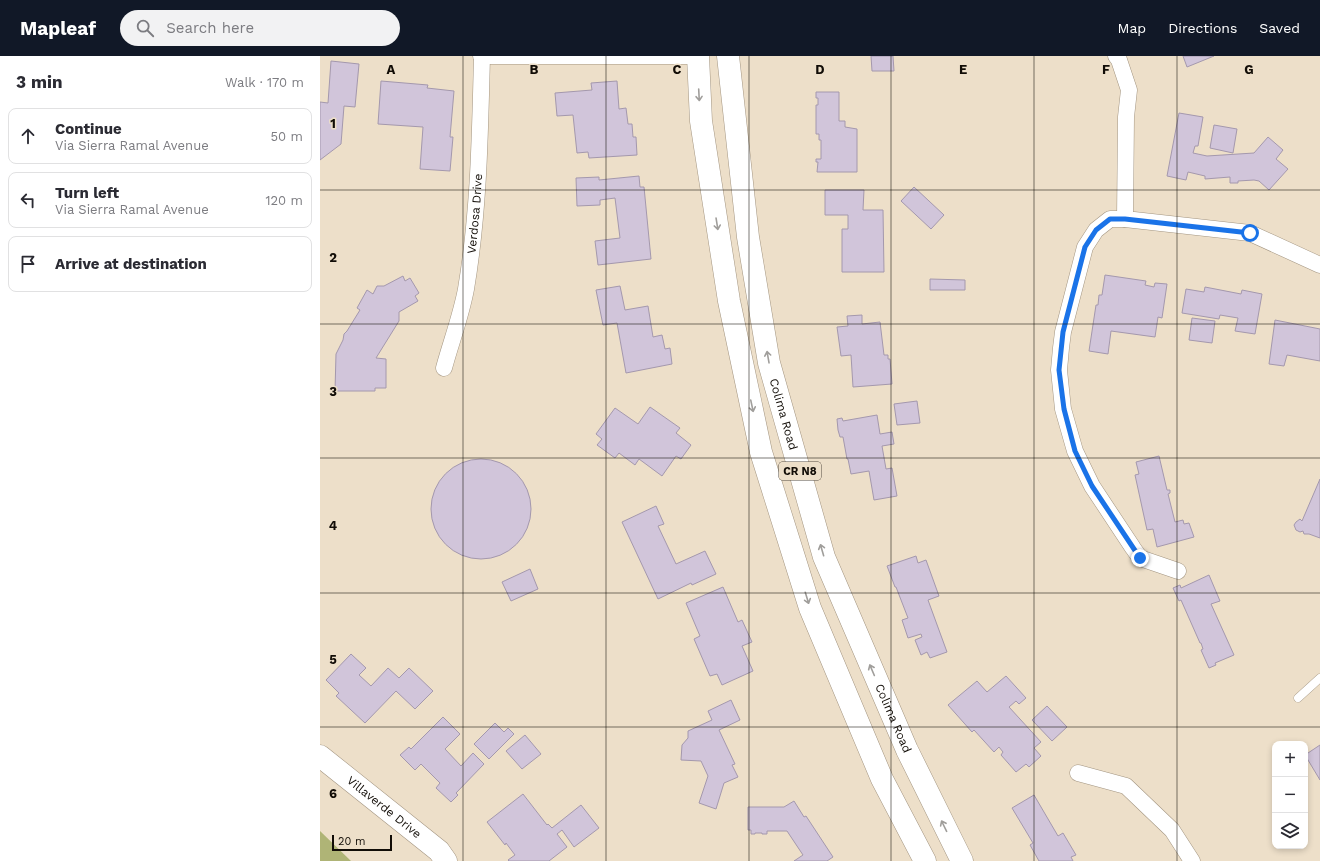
<!DOCTYPE html>
<meta charset="utf-8">
<style>
:root{--surface:#fff;--page:#f2f2f3;--text:#2b2b33;--muted:#7c7c81;--line:#e1e1e2;--accent:#111827}
body{margin:0;font-family:"Work Sans",sans-serif;background:var(--page);color:var(--text)}
.controls{position:absolute;right:12px;bottom:12px;display:grid;overflow:hidden;border-radius:8px;box-shadow:0 2px 6px #0003}
.controls button{width:36px;height:36px;display:grid;place-items:center;padding:0;border:0;border-bottom:1px solid var(--line);background:var(--surface);color:var(--text);font:20px sans-serif}
.scale{position:absolute;left:12px;bottom:10px;width:60px;box-sizing:border-box;padding-left:4px;border:2px solid #110c06;border-top:0;font-size:11px;line-height:14px;white-space:nowrap;color:#110c06;-webkit-text-stroke:3px #eddfc9;paint-order:stroke}
.stop{position:absolute;width:12px;height:12px;margin:-9px;border:3px solid #1a73e8;border-radius:50%;background:#fff}
.stop.end{background:#1a73e8;border-color:#fff;box-shadow:0 1px 4px #0008}
.list{margin:0;padding:0;list-style:none}
h2{display:flex;justify-content:space-between;align-items:center;height:52px;margin:0;padding:0 16px;font-size:17px}
h2 small{font-size:13px;font-weight:400;color:var(--muted)}
.list li{display:grid;grid-template-columns:26px 1fr auto;gap:12px;align-items:center;box-sizing:border-box;height:56px;margin:0 8px 8px;padding:0 8px;border:1px solid var(--line);border-radius:8px}
.list b{display:block;font-size:15px;white-space:nowrap}
.list p{margin:0;font-size:13px;white-space:nowrap;color:var(--muted)}
.list em{font-size:13px;font-style:normal;color:var(--muted)}
.icon{flex:none;width:22px;height:22px;fill:none;stroke:currentColor;stroke-width:2;stroke-linecap:round;stroke-linejoin:round}
.map{position:relative;flex:none;width:1000px;height:805px;overflow:hidden}
header{display:flex;align-items:center;gap:24px;box-sizing:border-box;height:56px;padding:0 20px;background:var(--accent);color:#fff}
header strong{font-size:19px}
nav{display:flex;gap:22px;margin-inline-start:auto;font-size:14px}
.search{width:280px;height:36px;background:var(--page);display:flex;align-items:center;gap:10px;box-sizing:border-box;padding:0 14px;border-radius:22px;color:var(--muted);font-size:15px}
main{display:flex}
aside{flex:1;background:var(--surface)}
.map>svg:first-child{display:block}
.green{fill:#afb476}
.building{fill:#d1c5da;stroke:#a498ad}
.lines{fill:none;stroke-linecap:round;stroke-linejoin:round}
.lane-casing{stroke:#a39581;stroke-width:9}
.street-casing{stroke:#a39581;stroke-width:17}
.secondary-casing{stroke:#a39581;stroke-width:23}
.primary-casing{stroke:#a39581;stroke-width:23}
.lane{stroke:#fff;stroke-width:8}
.street{stroke:#fff;stroke-width:16}
.secondary{stroke:#fff;stroke-width:22}
.primary{stroke:#fff;stroke-width:22}
.oneway{stroke:#a09e9b}
.route{stroke:#1a73e8;stroke-width:5}
.grid{fill:none;stroke:#110c06;stroke-width:1;stroke-opacity:0.55}
.labels{text-anchor:middle;stroke-width:3;stroke-linejoin:round;paint-order:stroke}
.shield{fill:#eddfc9;stroke:#534b40;stroke-width:1}
.shield-label{font-size:11px;font-weight:bold;fill:#110c06}
.street-label{font-size:12px;fill:#110c06;stroke:#eddfc9}
.grid-label{font-size:13px;text-anchor:middle;font-weight:bold;fill:#110c06;stroke:#eddfc9;stroke-width:3;stroke-linejoin:round;paint-order:stroke}
</style>
<header>
<strong>Mapleaf</strong>
<div class="search"><svg class="icon" aria-label="search" viewBox="0 0 24 24"><circle cx="10" cy="10" r="6"/><path d="M15 15l6 6"/></svg>Search here</div>
<nav><a>Map</a><a>Directions</a><a>Saved</a></nav>
</header>
<main>
<aside>
<h2>3 min<small>Walk · 170 m</small></h2>
<ul class="list">
<li><svg class="icon" aria-label="ahead" viewBox="0 0 24 24"><path d="M12 20V5M6 11l6-6 6 6"/></svg><div><b>Continue</b><p>Via Sierra Ramal Avenue</p></div><em>50 m</em></li>
<li><svg class="icon" aria-label="left" viewBox="0 0 24 24"><path d="M17 20v-9H6M10 6l-5 5 5 5"/></svg><div><b>Turn left</b><p>Via Sierra Ramal Avenue</p></div><em>120 m</em></li>
<li><svg class="icon" aria-label="arrive" viewBox="0 0 24 24"><path d="M6 21V4h12l-3 4 3 4H6"/></svg><div><b>Arrive at destination</b></div></li>
</ul>
</aside>
<div class="map">
<svg width="1000" height="805" viewBox="0 0 1000 805">
<rect width="100%" height="100%" fill="#eddfc9"/>
<polygon class="green" points="0,775 31,805 0,805"/>
<g class="building">
<polygon points="551,0 573,0 574,15 552,15"/>
<polygon points="863,0 894,0 867,11"/>
<polygon points="11,5 39,8 35,51 24,50 21,88 0,104 0,46 8,47"/>
<polygon points="61,25 108,29 107,32 134,35 130,81 133,81 130,115 100,113 103,71 58,68"/>
<polygon points="297,25 299,53 306,52 308,68 312,68 313,81 316,81 317,99 269,102 268,96 257,97 253,59 237,60 235,37 272,34 271,27"/>
<polygon points="496,36 519,36 519,65 525,65 525,71 537,73 537,116 497,116 498,106 496,106 496,103 501,103 501,84 499,84 499,78 496,78 496,49 498,49 498,42 496,42"/>
<polygon points="859,57 883,61 878,90 875,90 873,97 887,100 934,97 948,81 963,94 956,103 968,113 949,134 939,125 934,124 918,125 918,127 910,127 910,121 885,123 885,120 868,116 866,124 847,120"/>
<polygon points="894,69 917,73 913,97 890,92"/>
<polygon points="319,120 320,131 324,131 331,203 278,209 275,185 300,182 295,142 280,144 280,149 257,150 256,122 279,121 279,124"/>
<polygon points="594,131 624,159 611,173 581,145"/>
<polygon points="505,134 544,134 543,154 563,154 564,216 522,216 522,173 528,173 528,159 505,159"/>
<polygon points="785,219 826,225 825,229 834,231 835,227 847,228 842,262 838,261 835,281 791,275 788,298 769,295 776,249 778,249 779,239 782,239"/>
<polygon points="83,220 85,225 90,222 99,237 95,240 98,245 79,256 79,265 56,302 66,303 66,332 55,332 55,335 15,335 16,298 23,284 24,278 27,275 40,254 37,252 47,234 53,238 57,230 64,230"/>
<polygon points="610,223 645,224 645,234 610,234"/>
<polygon points="300,230 305,254 328,250 333,281 342,279 345,293 350,292 352,308 306,317 297,267 283,269 276,234"/>
<polygon points="885,231 921,238 922,234 942,238 935,278 915,275 918,262 900,259 899,263 862,257 866,233 884,236"/>
<polygon points="542,259 542,268 560,266 564,299 568,299 568,303 570,303 572,328 533,331 531,299 521,300 517,271 528,270 527,260"/>
<polygon points="872,262 895,265 892,287 869,284"/>
<polygon points="955,264 1000,273 1000,305 967,299 964,310 949,308"/>
<polygon points="597,345 600,367 577,369 574,348"/>
<polygon points="330,351 360,372 356,377 371,389 361,403 356,400 342,420 319,403 315,409 299,397 295,402 277,389 282,383 276,378 295,352 318,368"/>
<polygon points="557,359 560,378 572,376 574,388 562,390 566,413 572,412 577,440 554,444 549,415 531,418 528,403 527,403 523,381 520,381 518,374 517,363 522,362 523,365"/>
<polygon points="839,400 847,434 850,434 850,437 848,438 855,466 863,464 864,468 869,467 874,481 837,491 833,473 827,474 815,419 819,418 816,406"/>
<circle cx="161" cy="453" r="50"/>
<polygon points="1000,423 1000,482 989,478 984,478 983,475 980,476 976,474 974,469 976,466 980,463 982,465"/>
<polygon points="336,450 344,468 338,470 356,508 385,495 396,518 372,529 371,527 338,543 302,466"/>
<polygon points="596,500 598,507 606,504 619,540 608,544 627,596 610,602 607,596 601,599 595,584 602,581 601,578 588,582 582,564 588,562 576,531 575,531 567,510"/>
<polygon points="210,513 218,533 191,545 182,526"/>
<polygon points="889,519 900,545 891,548 914,599 895,607 896,609 889,612 881,594 883,593 881,587 880,587 861,544 859,545 853,532 860,529 861,532"/>
<polygon points="403,531 418,566 422,564 432,586 422,590 433,615 402,629 397,618 390,620 374,583 380,580 366,547"/>
<polygon points="31,598 46,612 39,619 51,630 68,612 79,622 89,612 113,635 95,653 76,635 45,667 16,640 19,637 6,624"/>
<polygon points="686,620 706,642 699,648 696,645 689,651 721,686 714,692 721,700 709,711 706,708 696,716 681,699 683,696 679,691 674,696 654,674 652,676 628,649 657,625 667,636"/>
<polygon points="411,644 420,664 399,674 415,708 412,709 418,721 404,727 396,753 379,747 388,720 381,705 361,704 362,689 368,682 368,675 392,664 388,655"/>
<polygon points="727,650 747,671 732,685 712,664"/>
<polygon points="123,661 140,678 125,693 141,710 153,697 164,708 136,737 138,739 131,746 116,732 120,727 101,708 95,714 80,699 89,691 91,693"/>
<polygon points="175,667 184,676 188,672 194,678 169,703 154,688"/>
<polygon points="205,679 221,698 202,713 186,695"/>
<polygon points="1000,689 1000,724 985,699"/>
<polygon points="203,738 227,769 228,768 232,772 261,749 279,772 254,791 242,774 237,778 247,791 229,805 189,805 188,804 195,799 186,787 185,789 167,766"/>
<polygon points="714,739 738,780 743,777 756,799 751,801 753,805 719,805 710,789 713,787 692,752"/>
<polygon points="474,745 484,761 486,760 513,801 507,805 474,805 483,799 467,775 447,775 447,778 442,778 442,777 435,777 435,778 431,778 431,774 428,774 428,751 464,751"/>
</g>
<g class="lines">
<g class="lane-casing">
<polyline id="lane" points="978,642 1000,622"/>
</g>
<g class="street-casing">
<g id="street">
<polyline points="161,0 378,0"/>
<polyline points="796,0 799,4 809,34 806,61 805,163 930,177 1000,209"/>
<polyline points="805,163 790,163 776,174 765,191 743,276 741,292 739,314 743,353 755,395 772,430 813,492 820,502 858,515"/>
<path id="s1" d="M124 312C131 286 141 260 146 233 159 156 160 78 162 0"/>
<polyline points="758,717 806,730 852,774 872,805"/>
</g>
</g>
<g class="secondary-casing">
<g id="secondary">
<path id="s2" d="M0 700 119 795 126 805"/>
</g>
</g>
<g class="primary-casing">
<g id="primary">
<polyline points="378,0 381,65 409,245 441,396 490,552 562,723 605,805"/>
<path id="s3" d="M408 0 428 181 449 307 504 501 587 694 642 805"/>
</g>
</g>
<use href="#lane" class="lane"/>
<use href="#street" class="street"/>
<use href="#secondary" class="secondary"/>
<use href="#primary" class="primary"/>
</g>
<defs><path id="oneway-shaft" d="M-6 0H5M1.5-3L5.5 0L1.5 3" fill="none" stroke-width="1.6" stroke-linecap="round" stroke-linejoin="round"/></defs>
<g class="oneway">
<use href="#oneway-shaft" transform="translate(379 39) rotate(87)"/>
<use href="#oneway-shaft" transform="translate(397 168) rotate(81)"/>
<use href="#oneway-shaft" transform="translate(448 301) rotate(-100)"/>
<use href="#oneway-shaft" transform="translate(432 350) rotate(78)"/>
<use href="#oneway-shaft" transform="translate(502 494) rotate(-106)"/>
<use href="#oneway-shaft" transform="translate(487 542) rotate(73)"/>
<use href="#oneway-shaft" transform="translate(552 614) rotate(-113)"/>
<use href="#oneway-shaft" transform="translate(624 770) rotate(-116)"/>
</g>
<g class="lines">
<polyline class="route" points="820,502 772,430 755,395 744,353 739,314 743,276 765,191 776,174 790,163 805,163 930,177"/>
</g>
<path class="grid" d="M143 0V805M286 0V805M429 0V805M571 0V805M714 0V805M857 0V805M0 134H1000M0 268H1000M0 402H1000M0 537H1000M0 671H1000"/>
<g class="labels">
<rect class="shield" x="459" y="406" width="42" height="18" rx="3"/>
<g class="shield-label">
<text x="480" y="419">CR N8</text>
</g>
<g class="street-label">
<text dy="4" stroke="none"><textPath href="#s1" startOffset="158">Verdosa Drive</textPath></text>
<text dy="4" stroke="none"><textPath href="#s3" startOffset="363">Colima Road</textPath></text>
<text dy="4" stroke="none"><textPath href="#s3" startOffset="687">Colima Road</textPath></text>
<text dy="4" stroke="none"><textPath href="#s2" startOffset="82">Villaverde Drive</textPath></text>
</g>
</g>
<g class="grid-label">
<text x="71" y="18">A</text>
<text x="214" y="18">B</text>
<text x="357" y="18">C</text>
<text x="500" y="18">D</text>
<text x="643" y="18">E</text>
<text x="786" y="18">F</text>
<text x="929" y="18">G</text>
<text x="13" y="72">1</text>
<text x="13" y="206">2</text>
<text x="13" y="340">3</text>
<text x="13" y="474">4</text>
<text x="13" y="608">5</text>
<text x="13" y="742">6</text>
</g>
</svg>
<div class="controls">
<button>+</button>
<button>−</button>
<button><svg class="icon" aria-label="layers" viewBox="0 0 24 24"><path d="M12 4l9 5-9 5-9-5zM3 14l9 5 9-5"/></svg></button>
</div>
<div class="scale">20 m</div>
<div class="stop" style="left:930px;top:177px"></div>
<div class="stop end" style="left:820px;top:502px"></div>
</div>
</main>
